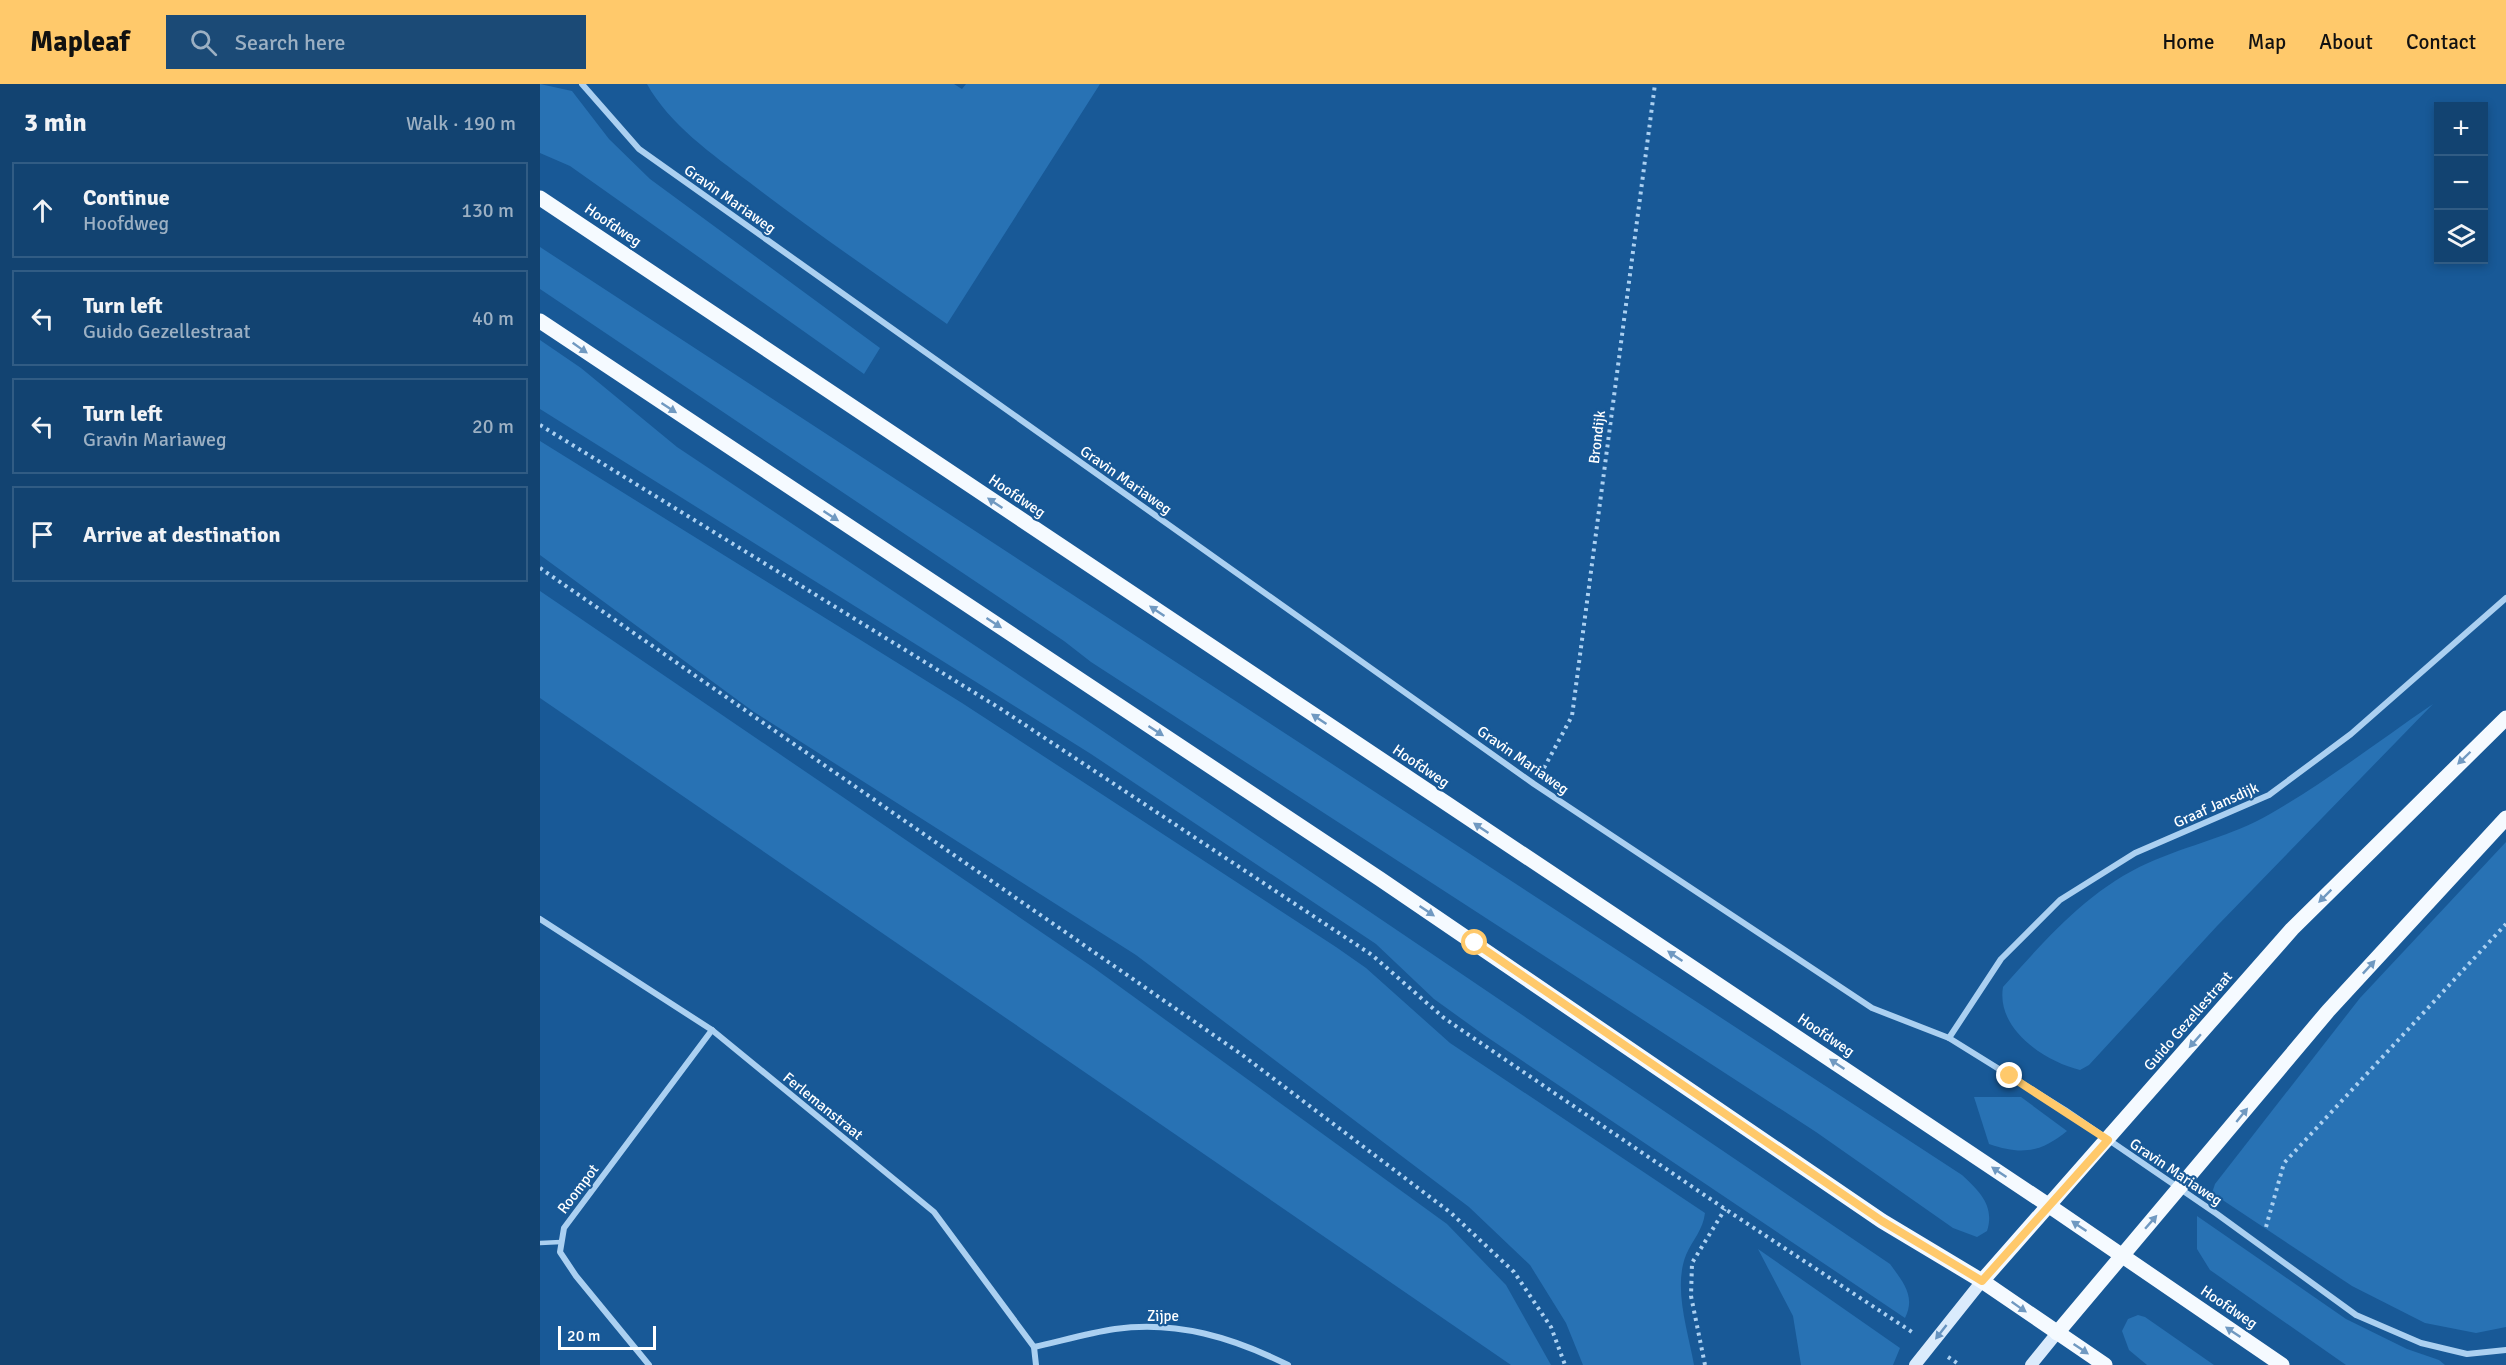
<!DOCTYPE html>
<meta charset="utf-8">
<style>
:root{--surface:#124371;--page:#1b4a76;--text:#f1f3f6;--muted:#9cb0c3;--line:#315c84;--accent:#ffc96b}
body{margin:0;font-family:Signika,sans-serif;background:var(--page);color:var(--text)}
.controls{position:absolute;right:18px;top:18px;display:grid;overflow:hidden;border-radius:0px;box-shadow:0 3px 9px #0003}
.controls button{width:54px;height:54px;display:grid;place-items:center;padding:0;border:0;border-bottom:2px solid var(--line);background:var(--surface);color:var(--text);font:30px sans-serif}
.scale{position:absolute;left:18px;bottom:15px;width:98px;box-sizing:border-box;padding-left:6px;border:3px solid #fff;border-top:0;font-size:16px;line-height:21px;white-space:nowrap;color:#fff;-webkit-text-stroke:4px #185997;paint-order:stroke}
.stop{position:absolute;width:18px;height:18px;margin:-14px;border:4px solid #ffc96b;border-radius:50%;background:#fff}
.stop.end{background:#ffc96b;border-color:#fff;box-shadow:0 2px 6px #0008}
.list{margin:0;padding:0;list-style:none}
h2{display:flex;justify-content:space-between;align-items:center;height:78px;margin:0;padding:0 24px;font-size:26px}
h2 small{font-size:20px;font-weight:400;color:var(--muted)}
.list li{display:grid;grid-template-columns:39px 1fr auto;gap:18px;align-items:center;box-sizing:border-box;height:96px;margin:0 12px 12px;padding:0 12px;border:2px solid var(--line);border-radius:0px}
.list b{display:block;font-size:22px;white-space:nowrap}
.list p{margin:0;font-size:20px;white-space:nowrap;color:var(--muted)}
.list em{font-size:20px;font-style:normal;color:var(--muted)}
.icon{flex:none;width:33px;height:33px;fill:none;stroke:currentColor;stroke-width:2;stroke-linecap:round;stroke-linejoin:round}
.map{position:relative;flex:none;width:1966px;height:1281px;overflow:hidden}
header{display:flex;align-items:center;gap:36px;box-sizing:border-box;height:84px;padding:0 30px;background:var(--accent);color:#111}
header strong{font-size:28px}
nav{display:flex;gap:33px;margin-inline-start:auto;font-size:21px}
.search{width:420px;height:54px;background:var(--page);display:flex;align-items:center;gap:15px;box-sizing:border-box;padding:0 21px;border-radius:0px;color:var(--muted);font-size:22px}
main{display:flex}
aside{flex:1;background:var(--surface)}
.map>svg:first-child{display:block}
.green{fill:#2872b4}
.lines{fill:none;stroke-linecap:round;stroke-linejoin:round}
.path{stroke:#abd0f1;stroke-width:4;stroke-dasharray:3 4.5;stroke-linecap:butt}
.service{stroke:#abd0f1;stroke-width:4.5}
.minor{stroke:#abd0f1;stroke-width:6}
.secondary{stroke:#daebfc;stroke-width:12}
.primary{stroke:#f5faff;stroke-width:15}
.oneway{fill:#7099c1}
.oneway2{fill:#6693bf}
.route{stroke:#ffc96b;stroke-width:8}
.labels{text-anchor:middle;stroke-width:4.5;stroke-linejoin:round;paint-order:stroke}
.street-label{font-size:15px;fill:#fff;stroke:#185997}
</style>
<header>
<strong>Mapleaf</strong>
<div class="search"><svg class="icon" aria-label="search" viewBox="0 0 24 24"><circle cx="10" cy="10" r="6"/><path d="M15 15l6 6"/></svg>Search here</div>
<nav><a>Home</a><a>Map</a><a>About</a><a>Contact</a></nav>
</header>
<main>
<aside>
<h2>3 min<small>Walk · 190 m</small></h2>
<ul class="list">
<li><svg class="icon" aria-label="ahead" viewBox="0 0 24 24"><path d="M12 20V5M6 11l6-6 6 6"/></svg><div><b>Continue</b><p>Hoofdweg</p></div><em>130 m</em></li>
<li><svg class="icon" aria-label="left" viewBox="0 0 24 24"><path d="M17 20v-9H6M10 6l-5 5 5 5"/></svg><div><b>Turn left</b><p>Guido Gezellestraat</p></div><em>40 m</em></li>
<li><svg class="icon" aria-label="left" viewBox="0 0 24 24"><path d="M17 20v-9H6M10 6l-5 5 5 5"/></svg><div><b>Turn left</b><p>Gravin Mariaweg</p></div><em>20 m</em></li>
<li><svg class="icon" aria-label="arrive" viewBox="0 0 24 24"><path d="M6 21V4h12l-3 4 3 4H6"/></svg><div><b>Arrive at destination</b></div></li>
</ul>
</aside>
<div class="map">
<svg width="1966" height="1281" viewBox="0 0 1966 1281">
<rect width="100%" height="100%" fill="#185997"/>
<g class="green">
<polygon points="0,0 32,7 69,55 110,95 340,264 324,290 30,82 0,69"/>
<path d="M107 0H414L422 5 426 0H560L407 240C340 193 273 147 209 98 173 71 129 40 107 0Z"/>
<path d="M0 163 1422 1091C1440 1108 1455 1122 1447 1147L1437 1153 1413 1144 1276 1048 551 578 524 557 0 205Z"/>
<path d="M0 256 41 284 137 363 539 631 1350 1180C1363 1198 1376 1212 1365 1234L944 951 894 915 836 860 551 670 0 325Z"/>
<path d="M0 357 422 619 796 863 826 884 910 959 1165 1129C1163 1146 1153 1155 1146 1171 1133 1204 1148 1247 1154 1281H1043L1026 1239 990 1181 929 1123 596 871 214 628 0 471Z"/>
<polygon points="0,507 554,884 907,1140 966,1201 1011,1281 971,1281 0,614"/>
<path d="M1893 620 1677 842 1549 981 1540 986C1504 977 1456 945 1463 903 1506 855 1548 806 1608 779 1648 761 1692 752 1730 730 1786 698 1840 656 1893 620Z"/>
<polygon points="1966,758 1966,1243 1936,1249 1885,1239 1812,1202 1672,1109 1675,1100 1820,914"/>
<path d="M1434 1013H1481L1527 1047C1500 1069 1481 1071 1449 1060Z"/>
<polygon points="1657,1132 1806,1235 1867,1265 1899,1276 1905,1281 1806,1281 1670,1186 1657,1165"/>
<polygon points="1218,1165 1360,1264 1353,1281 1261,1281 1253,1232"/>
<polygon points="1598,1231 1605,1233 1674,1281 1607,1281 1589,1266 1582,1247 1588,1235"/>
</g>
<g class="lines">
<g class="path">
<polyline points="0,341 461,625 832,871 904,934 1185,1125 1372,1248"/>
<polyline points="0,484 701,970 911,1129 974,1188 1011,1243 1025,1281"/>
<polyline points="1004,684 1032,632 1115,0"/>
<polyline points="1726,1143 1744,1079 1966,840"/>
<polyline points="1408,1273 1420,1281"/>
<polyline points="1165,1281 1151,1212 1152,1179 1185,1125"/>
</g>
<polyline class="service" points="0,1159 21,1158"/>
<g class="minor">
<polyline points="42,0 99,65 994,700 1332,924 1409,954 1525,1026 1677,1130 1816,1231 1881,1259 1927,1270 1966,1266"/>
<polyline points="0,835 172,946 394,1128 494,1263 496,1281"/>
<polyline points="1409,954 1461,875 1520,816 1595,769 1729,711 1811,650 1966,514"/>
<path d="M494 1263C521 1257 548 1249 575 1245 636 1236 694 1254 748 1281"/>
<polyline points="109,1281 36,1192 20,1168 24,1144 172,946"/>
</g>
<g class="secondary">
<polyline points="1375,1281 1442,1197"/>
<polyline points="1491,1281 1517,1249"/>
</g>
<g class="primary">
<polyline points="0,114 1508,1121 1742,1281"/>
<polyline points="0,237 840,795 1342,1137 1442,1197 1565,1281"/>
<polyline points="1442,1197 1752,845 1966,634"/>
<polyline points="1517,1249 1788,927 1966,734"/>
</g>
</g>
<defs><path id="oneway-solid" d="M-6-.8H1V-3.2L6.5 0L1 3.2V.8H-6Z" transform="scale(1.5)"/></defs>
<g class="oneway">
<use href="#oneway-solid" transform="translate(40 264) rotate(35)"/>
<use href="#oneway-solid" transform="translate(129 324) rotate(33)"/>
<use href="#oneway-solid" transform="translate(455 419) rotate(-146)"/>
<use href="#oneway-solid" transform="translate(291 432) rotate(33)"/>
<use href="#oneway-solid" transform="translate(617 527) rotate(-146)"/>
<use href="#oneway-solid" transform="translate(454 539) rotate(33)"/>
<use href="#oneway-solid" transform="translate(779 635) rotate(-146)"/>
<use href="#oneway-solid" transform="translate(616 647) rotate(33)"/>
<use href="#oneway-solid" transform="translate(1924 674) rotate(136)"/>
<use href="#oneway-solid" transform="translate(941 744) rotate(-146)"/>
<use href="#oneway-solid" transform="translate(1785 812) rotate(135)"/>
<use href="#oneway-solid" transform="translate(887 827) rotate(34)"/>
<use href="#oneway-solid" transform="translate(1135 872) rotate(-146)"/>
<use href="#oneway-solid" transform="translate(1829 883) rotate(-47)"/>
<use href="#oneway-solid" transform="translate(1655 957) rotate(131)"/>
<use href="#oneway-solid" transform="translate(1297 980) rotate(-146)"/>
<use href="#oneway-solid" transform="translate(1702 1031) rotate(-51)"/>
<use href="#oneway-solid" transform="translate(1459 1088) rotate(-146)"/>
<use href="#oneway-solid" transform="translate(1611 1138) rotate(-49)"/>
<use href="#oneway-solid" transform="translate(1539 1142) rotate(-146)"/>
<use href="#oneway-solid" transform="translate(1479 1223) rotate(35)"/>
<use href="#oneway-solid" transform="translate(1693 1248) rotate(-146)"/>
<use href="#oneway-solid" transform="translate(1541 1265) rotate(34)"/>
</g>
<use class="oneway2" href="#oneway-solid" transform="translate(1401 1248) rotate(128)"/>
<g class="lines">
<polyline class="route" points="935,859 1342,1137 1442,1197 1568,1056 1470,992"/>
</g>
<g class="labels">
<g class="street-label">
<text transform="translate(190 115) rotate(35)" y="5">Gravin Mariaweg</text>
<text transform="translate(73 141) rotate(34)" y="5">Hoofdweg</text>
<text transform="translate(1057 353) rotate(-83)" y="5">Brondijk</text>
<text transform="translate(586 396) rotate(35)" y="5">Gravin Mariaweg</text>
<text transform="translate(477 412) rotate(34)" y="5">Hoofdweg</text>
<text transform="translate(983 676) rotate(35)" y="5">Gravin Mariaweg</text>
<text transform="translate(881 682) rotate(34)" y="5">Hoofdweg</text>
<text transform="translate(1676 721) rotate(-24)" y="5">Graaf Jansdijk</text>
<text transform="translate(1648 937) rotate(-49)" y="5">Guido Gezellestraat</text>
<text transform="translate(1286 951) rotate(34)" y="5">Hoofdweg</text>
<text transform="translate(283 1022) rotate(39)" y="5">Ferlemanstraat</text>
<text transform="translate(1636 1088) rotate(34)" y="5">Gravin Mariaweg</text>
<text transform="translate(38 1105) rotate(-53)" y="5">Roompot</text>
<text transform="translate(1689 1223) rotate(34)" y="5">Hoofdweg</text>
<text x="623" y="1237">Zijpe</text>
</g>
</g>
</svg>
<div class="controls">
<button>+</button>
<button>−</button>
<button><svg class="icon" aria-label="layers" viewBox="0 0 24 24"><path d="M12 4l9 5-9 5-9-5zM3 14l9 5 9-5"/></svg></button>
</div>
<div class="scale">20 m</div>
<div class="stop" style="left:935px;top:859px"></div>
<div class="stop end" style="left:1470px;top:992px"></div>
</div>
</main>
